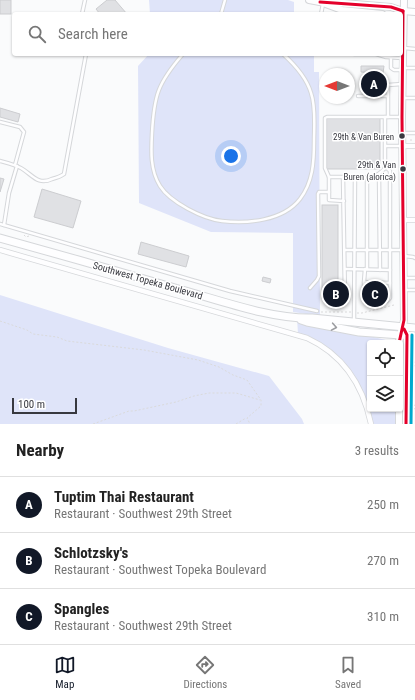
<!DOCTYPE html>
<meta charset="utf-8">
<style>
:root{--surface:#fff;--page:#f6f6f6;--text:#222;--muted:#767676;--line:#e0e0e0;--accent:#111827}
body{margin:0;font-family:"Roboto Condensed",sans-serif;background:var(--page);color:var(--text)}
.controls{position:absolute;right:12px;bottom:12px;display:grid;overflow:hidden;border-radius:4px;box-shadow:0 1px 3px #0004}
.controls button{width:36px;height:36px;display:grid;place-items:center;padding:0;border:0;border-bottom:1px solid var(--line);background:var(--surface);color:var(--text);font:20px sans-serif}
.compass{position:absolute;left:319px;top:68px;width:36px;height:36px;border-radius:50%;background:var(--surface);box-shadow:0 1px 3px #0004;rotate:270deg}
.scale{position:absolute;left:12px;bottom:10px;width:65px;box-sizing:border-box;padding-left:4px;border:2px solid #383940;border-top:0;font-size:11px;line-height:14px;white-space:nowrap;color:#383940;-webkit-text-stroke:3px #fff;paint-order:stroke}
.you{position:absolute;left:231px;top:156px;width:14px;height:14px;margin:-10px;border:3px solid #fff;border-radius:50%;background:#1a73e8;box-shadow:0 0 0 6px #1a73e833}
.badge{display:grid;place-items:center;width:26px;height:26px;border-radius:50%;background:var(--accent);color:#fff;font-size:13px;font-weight:700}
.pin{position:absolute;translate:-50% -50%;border:2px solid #fff;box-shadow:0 1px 4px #0006}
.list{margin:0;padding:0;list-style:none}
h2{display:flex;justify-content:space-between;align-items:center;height:52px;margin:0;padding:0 16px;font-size:17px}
h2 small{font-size:13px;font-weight:400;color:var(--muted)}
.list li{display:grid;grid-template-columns:26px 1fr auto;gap:12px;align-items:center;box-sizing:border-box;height:56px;padding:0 16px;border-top:1px solid var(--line)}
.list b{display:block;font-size:15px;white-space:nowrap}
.list p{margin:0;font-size:13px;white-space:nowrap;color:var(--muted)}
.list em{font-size:13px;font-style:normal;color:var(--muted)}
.icon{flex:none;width:22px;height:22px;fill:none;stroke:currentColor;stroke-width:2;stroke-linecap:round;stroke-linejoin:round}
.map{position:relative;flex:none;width:415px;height:424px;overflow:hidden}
.search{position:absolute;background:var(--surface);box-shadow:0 1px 3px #0004;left:12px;right:12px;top:12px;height:44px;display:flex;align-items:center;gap:10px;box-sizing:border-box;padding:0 14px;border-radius:4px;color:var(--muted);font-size:15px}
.sheet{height:220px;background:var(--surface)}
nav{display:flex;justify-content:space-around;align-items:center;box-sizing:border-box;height:56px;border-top:1px solid var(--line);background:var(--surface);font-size:11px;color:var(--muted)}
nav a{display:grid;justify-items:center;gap:2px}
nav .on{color:var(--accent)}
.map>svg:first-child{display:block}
.green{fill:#dfe4f9}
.building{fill:#e0e1e4;stroke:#cccdd0}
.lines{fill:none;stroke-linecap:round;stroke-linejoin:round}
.lane-casing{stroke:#d5d7da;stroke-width:4.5}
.street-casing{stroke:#d5d7da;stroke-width:6}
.secondary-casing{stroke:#d5d7da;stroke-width:8}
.primary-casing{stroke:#d5d7da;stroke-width:9}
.path{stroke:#dadadb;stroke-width:1;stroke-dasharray:2 2;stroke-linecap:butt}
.lane{stroke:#fefeff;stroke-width:2.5}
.street{stroke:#fefeff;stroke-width:4.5}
.secondary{stroke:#fefeff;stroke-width:6}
.primary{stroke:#fefeff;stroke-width:7}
.bus-1-casing{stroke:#fff;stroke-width:6}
.bus-2-casing{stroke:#fff;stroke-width:6}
.bus-1{stroke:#e4002b;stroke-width:3}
.bus-2{stroke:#00a9ce;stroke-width:3}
.oneway{stroke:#9b9ca0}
.bus-dot{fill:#383940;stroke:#fff;stroke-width:1.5}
.labels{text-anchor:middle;stroke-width:3;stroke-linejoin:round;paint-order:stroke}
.bus-label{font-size:9px;fill:#383940;stroke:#fff;text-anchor:end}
.street-label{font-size:10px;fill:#383940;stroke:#fff}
</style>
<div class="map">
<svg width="415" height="424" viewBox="0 0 415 424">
<rect width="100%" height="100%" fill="#fafbfc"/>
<g class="green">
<polygon points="149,0 288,0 294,2 294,14 150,14"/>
<polygon points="149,54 314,54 314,72 319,72 320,316 293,312 293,233 211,232 139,203 138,66"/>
<polygon points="0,295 168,348 269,376 302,419 304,424 0,424"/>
<polygon points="297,318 394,342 394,343 370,343 370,409 395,409 395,424 371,424 364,398 349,371 322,346 298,334"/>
</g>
<g class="building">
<rect x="0" y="0" width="11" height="14"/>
<polygon points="107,0 115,0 127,14 100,14 96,9"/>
<polygon points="361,66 384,66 383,73 361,72"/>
<rect x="367" y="76" width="14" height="17"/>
<polygon points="0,108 20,114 18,122 0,117"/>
<rect x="326" y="118" width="54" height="51"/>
<polygon points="0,178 4,179 0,192"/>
<polygon points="42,189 81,201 73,228 34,217"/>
<rect x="322" y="205" width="16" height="93"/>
<polygon points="141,242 189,256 186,267 138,254"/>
<polygon points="263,277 271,279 270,283 262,281"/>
<polygon points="365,289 385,290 385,299 365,299"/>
</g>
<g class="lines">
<g class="lane-casing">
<g id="lane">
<polyline points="82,14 85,0"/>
<polyline points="221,14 225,0"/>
<polyline points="321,14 323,4"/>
<polyline points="404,48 415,49"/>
<path d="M183 54C158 83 154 95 152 133 151 151 150 170 160 186 170 202 203 219 222 221 247 224 283 221 300 199 313 182 314 162 314 141 314 127 316 107 311 93 307 79 294 64 283 54"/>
<polyline points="354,54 375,54"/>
<polyline points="376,54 386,57 402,58"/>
<polyline points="391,58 391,68 394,70 402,70"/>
<polyline points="403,68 415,68"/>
<polyline points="358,96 387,96"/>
<polyline points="403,98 415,98"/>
<polyline points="388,117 388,85 402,84"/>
<polyline points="0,122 20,127 24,132 15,165"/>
<polyline points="402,133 415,133"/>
<polyline points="386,146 401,146"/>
<path d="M0 161C8 163 17 165 24 170 34 177 39 185 52 179 56 178 60 177 64 174L86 54"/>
<polyline points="379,175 380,270"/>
<polyline points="329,177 325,168 325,118 327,117 385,117"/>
<polyline points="343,177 355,177"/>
<polyline points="367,177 367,269"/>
<polyline points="0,224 230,291 317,311"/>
<polyline points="4,225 9,193 17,166"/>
<polyline points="345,250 402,250"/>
<polyline points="404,256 413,257 415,258"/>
<polyline points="345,269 390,270"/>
<polyline points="365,269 364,282 390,283 390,171 388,169 386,168"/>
<polyline points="404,278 415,278"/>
<polyline points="364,282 364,300 387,301 390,298 390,283"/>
<polyline points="310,288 317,280 319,276 318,194 319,192 329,192"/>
<polyline points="404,290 415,290"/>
<polyline points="329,302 342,302 345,298 343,177 329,177 329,200 344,201"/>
<path d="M354 321 355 177C369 178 375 179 385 168V117H401"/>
<polyline points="407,363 415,364"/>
<polyline points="400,407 415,407"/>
</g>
</g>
<g class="street-casing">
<g id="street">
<polyline points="402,146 415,146"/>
<polyline points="403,220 415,220"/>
<path d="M0 250 307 338C344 355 363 385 371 424"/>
</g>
</g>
<g class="secondary-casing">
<g id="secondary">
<polyline points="309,0 320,2 342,10 382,14"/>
<polyline points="320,2 332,2 391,7 403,11 415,12"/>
<polyline points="405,332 407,335 406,424"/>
<path d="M399 343C399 334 403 328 404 320L402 117 404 0"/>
<polyline points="399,409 399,424"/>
</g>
</g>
<g class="primary-casing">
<g id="primary">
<path d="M0 238C61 255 121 272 182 290 222 301 271 319 312 318L415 328"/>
<polyline points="301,320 307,322 359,332 415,336"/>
</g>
</g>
<g class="path">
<polyline points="411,141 411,137"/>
<polyline points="24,235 26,237 29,236"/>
<polyline points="321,312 352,312"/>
<polyline points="357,313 362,313 394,305"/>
<polyline points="0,321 27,330 33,334 57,337 67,341 144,350 198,360 219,367 233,375 247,380 261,400 261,406 247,418 250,424"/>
<polyline points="93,424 129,411 134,411 176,402 194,396 209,393 236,393 260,400"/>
<polyline points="236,424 246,418"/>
</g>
<use href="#lane" class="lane"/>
<use href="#street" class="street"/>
<use href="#secondary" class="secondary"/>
<use href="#primary" class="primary"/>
<g class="bus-1-casing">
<g id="bus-1">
<polyline points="320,2 391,7 403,11"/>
<polyline points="404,329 407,335 406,424"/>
<polyline points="399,343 404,320 402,117 403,11"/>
</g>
</g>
<g class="bus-2-casing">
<polyline id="bus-2" points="411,424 412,335"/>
</g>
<use href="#bus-1" class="bus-1"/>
<use href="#bus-2" class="bus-2"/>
</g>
<defs><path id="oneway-chevron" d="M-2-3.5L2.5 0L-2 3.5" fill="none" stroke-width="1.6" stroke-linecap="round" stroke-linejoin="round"/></defs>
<use class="oneway" href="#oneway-chevron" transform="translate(334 327) rotate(10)"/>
<g class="bus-dot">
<circle cx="402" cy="136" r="3.5"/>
<circle cx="403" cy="169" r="3.5"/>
</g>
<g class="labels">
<g class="bus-label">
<text x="394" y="140">29th &amp; Van Buren</text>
<text x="396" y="168">29th &amp; Van<tspan x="396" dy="12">Buren (alorica)</tspan></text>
</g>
<g class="street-label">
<text transform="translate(148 280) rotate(16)" y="4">Southwest Topeka Boulevard</text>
</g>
</g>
</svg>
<div class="controls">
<button><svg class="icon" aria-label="locate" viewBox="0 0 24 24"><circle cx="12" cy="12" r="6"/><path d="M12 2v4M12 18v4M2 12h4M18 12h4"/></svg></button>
<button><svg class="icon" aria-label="layers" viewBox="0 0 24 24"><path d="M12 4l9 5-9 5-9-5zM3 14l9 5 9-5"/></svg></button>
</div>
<svg class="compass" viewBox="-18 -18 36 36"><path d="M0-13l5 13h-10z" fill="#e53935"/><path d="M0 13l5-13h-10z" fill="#767676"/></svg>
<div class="scale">100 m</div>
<div class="you"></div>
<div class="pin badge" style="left:374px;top:84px">A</div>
<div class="pin badge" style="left:336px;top:294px">B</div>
<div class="pin badge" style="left:375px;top:294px">C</div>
<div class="search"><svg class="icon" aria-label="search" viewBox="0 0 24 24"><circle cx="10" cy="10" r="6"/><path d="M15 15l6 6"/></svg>Search here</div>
</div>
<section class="sheet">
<h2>Nearby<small>3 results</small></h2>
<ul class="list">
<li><span class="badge">A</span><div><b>Tuptim Thai Restaurant</b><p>Restaurant · Southwest 29th Street</p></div><em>250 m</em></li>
<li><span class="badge">B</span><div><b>Schlotzsky's</b><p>Restaurant · Southwest Topeka Boulevard</p></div><em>270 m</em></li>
<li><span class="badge">C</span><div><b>Spangles</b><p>Restaurant · Southwest 29th Street</p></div><em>310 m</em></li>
</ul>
</section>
<nav>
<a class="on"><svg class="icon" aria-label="map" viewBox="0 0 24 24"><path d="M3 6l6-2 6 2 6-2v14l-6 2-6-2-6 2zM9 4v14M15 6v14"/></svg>Map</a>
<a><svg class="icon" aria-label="directions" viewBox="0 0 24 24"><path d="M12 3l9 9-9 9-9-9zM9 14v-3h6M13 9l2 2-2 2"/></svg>Directions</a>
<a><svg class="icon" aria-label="saved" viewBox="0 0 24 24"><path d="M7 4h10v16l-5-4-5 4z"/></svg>Saved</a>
</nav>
